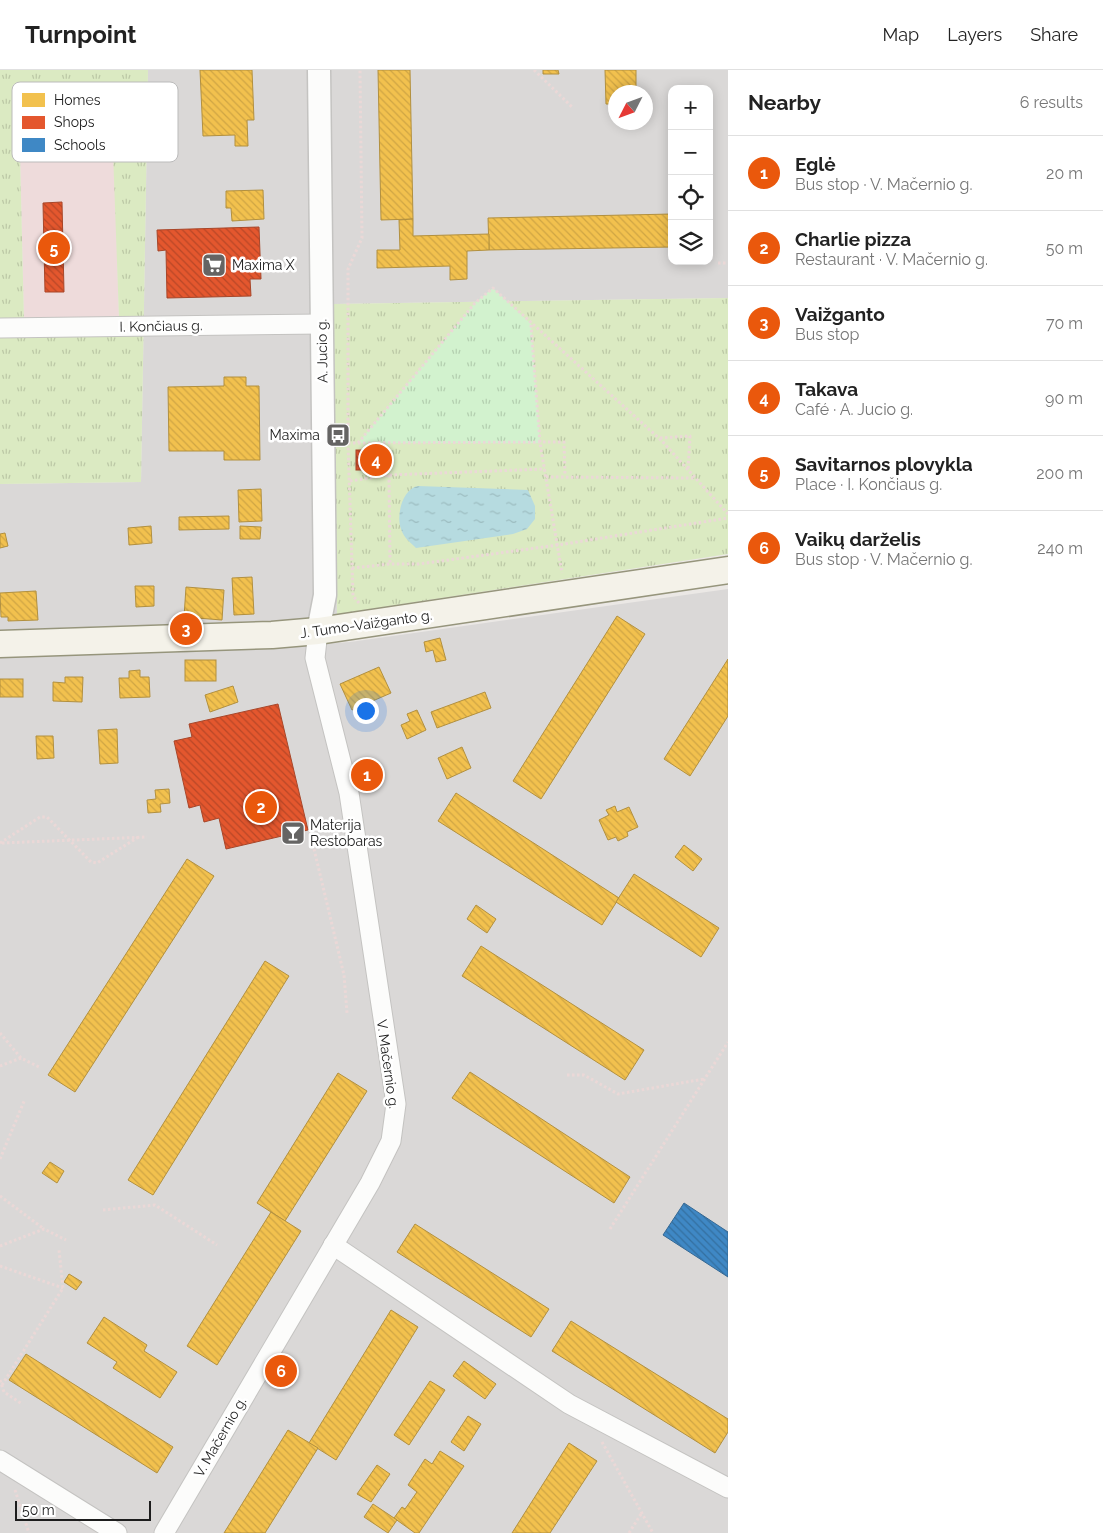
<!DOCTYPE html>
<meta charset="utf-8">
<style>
:root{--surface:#fff;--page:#f6f6f6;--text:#222;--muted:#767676;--line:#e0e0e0;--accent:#ea580c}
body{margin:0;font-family:Raleway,sans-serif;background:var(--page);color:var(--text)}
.controls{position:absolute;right:15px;top:15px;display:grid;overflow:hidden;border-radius:10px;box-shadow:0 2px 12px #0003}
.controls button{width:45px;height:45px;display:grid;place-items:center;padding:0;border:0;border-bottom:1px solid var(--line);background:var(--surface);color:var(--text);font:25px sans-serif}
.compass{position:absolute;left:608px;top:15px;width:45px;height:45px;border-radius:50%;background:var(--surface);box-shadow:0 2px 12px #0003;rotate:228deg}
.scale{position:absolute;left:15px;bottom:12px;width:136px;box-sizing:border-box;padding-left:5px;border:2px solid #1d1d1d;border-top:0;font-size:14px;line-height:18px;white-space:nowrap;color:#1d1d1d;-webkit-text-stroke:4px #fff;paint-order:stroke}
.you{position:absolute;left:365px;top:640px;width:18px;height:18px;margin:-12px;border:4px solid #fff;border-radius:50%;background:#1a73e8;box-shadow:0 0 0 8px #1a73e833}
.badge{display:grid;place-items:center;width:32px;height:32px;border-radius:50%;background:var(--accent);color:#fff;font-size:16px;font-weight:700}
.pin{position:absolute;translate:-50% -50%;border:2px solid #fff;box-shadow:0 1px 5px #0006}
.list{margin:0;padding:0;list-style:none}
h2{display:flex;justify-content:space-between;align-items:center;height:65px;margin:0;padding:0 20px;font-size:21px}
h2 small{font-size:16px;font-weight:400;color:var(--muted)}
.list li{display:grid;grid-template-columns:32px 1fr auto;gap:15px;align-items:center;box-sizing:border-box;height:75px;padding:0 20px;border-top:1px solid var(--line)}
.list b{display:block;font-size:19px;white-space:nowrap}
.list p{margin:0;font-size:16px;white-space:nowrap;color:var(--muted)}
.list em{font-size:16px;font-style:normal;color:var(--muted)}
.icon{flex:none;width:28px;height:28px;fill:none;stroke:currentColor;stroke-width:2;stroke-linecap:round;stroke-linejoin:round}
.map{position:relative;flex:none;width:728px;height:1463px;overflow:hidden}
header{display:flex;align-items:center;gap:30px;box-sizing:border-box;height:70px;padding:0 25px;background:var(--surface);border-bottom:1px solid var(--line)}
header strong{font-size:24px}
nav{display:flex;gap:28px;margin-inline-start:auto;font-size:18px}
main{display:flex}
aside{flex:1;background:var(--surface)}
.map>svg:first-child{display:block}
.residential{fill:#dad8d7;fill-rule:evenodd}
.commercial{fill:#eedbdb}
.grass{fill:url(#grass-tufts);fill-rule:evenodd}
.park{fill:url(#park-tufts)}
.water{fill:url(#water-ripples)}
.homes{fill:url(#homes-back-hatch);stroke:#b2903f}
.shops{fill:url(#shops-back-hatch);stroke:#a84629}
.schools{fill:url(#schools-back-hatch);stroke:#356893}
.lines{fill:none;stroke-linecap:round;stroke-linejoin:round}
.minor-casing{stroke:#c4c3c1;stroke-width:21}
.tertiary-casing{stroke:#c4c3c1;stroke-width:25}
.secondary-casing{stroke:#96957c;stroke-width:29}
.path{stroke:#ebd8d7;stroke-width:3;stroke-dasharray:2.5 2.5;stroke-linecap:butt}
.minor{stroke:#fcfcfb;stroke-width:19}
.tertiary{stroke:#fcfcfb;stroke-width:22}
.secondary{stroke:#f4f2e9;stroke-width:26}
.labels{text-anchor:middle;stroke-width:5;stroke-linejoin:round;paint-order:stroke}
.poi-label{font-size:14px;fill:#1d1d1d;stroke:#fff;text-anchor:start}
.street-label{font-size:14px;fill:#1d1d1d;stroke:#fff}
.key{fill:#fff;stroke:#bbb;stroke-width:1}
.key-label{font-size:14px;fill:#1d1d1d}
</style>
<header>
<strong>Turnpoint</strong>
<nav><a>Map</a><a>Layers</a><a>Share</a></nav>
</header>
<main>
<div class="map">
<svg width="728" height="1463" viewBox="0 0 728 1463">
<defs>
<pattern id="grass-tufts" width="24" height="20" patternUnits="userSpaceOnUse" patternTransform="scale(1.25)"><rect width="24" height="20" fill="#dbeac2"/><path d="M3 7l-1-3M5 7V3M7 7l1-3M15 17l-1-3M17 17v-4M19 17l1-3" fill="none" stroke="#bcc8a6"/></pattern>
<pattern id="park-tufts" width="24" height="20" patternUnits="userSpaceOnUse" patternTransform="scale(1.25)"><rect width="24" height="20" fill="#d2f2ce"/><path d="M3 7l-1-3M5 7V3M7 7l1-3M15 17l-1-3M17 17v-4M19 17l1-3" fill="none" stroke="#b4cfb0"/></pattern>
<pattern id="water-ripples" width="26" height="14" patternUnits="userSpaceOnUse" patternTransform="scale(1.25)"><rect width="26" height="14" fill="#b6dbe0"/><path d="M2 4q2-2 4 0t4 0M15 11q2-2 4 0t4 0" fill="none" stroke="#9cbcc0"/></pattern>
<pattern id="homes-back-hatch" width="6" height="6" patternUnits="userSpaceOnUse" patternTransform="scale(1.25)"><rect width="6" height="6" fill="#f2c14e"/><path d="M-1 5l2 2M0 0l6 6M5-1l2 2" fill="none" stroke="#cfa544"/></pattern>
<pattern id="shops-back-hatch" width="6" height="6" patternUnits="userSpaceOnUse" patternTransform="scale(1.25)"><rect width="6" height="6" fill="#e4572e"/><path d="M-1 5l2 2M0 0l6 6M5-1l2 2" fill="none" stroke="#b84727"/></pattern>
<pattern id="schools-back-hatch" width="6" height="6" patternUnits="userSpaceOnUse" patternTransform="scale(1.25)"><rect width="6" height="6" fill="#3f88c5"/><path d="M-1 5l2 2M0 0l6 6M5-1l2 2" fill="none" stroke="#346f9f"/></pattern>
</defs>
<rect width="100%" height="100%" fill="#ebe8e5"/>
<g class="residential">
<path d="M148 0H728V228L333 234 337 544 295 550 0 560V414L141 412ZM672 19H709V191H672ZM616 22H646V52H616Z"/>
<polygon points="728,519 728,1463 0,1463 0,587 283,577 350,572"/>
</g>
<polygon class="commercial" points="114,82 119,248 24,251 20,83"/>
<g class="grass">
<path d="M0 0H148L141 412 0 414ZM113 82 119 248 24 251 20 84Z"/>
<polygon points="728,228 728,484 337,544 333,234"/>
</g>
<polygon class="park" points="493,218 531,254 540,373 358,373 475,233"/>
<path class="water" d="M418 416 528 420 535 436V449L527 459 513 464 416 478C410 472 404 468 401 459 396 446 402 419 418 416Z"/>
<g class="homes">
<polygon points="200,0 252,0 254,50 247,50 248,76 235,76 235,65 203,66"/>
<polygon points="378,0 410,0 413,149 381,150"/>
<polygon points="543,0 558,0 559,4 543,4"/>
<polygon points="605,0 636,0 636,22 616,22 616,34 606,34"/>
<polygon points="263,120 264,149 232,151 231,138 226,138 226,121"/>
<polygon points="672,144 672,177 489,180 488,148"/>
<polygon points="413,149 413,166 489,164 489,180 467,181 467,209 450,210 450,196 377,198 377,180 400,180 399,150"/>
<polygon points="224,307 246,307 246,316 259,316 260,390 224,390 224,381 169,381 168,317 224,316"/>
<polygon points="261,419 262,451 239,452 238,420"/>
<polygon points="229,446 229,459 179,460 179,447"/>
<polygon points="151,456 152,473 129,475 128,458"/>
<polygon points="240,456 261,457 260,469 240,469"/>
<polygon points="5,463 8,476 0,478 0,464"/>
<polygon points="252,507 254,544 234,545 232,508"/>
<polygon points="135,516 154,516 154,536 136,537"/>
<polygon points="186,517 224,520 222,550 184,547"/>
<polygon points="36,521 38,550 8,551 8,547 1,547 0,523"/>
<polygon points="617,546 645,564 541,729 513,711"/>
<polygon points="440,568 446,590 436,592 433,580 426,582 424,572"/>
<polygon points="728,589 728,646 690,706 664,689"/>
<rect x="185" y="590" width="31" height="21"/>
<polygon points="379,597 391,623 352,640 340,614"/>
<polygon points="140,600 140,607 149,607 150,627 120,628 119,608 129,608 129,601"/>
<polygon points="65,607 83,607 82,632 53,631 53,612 65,613"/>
<rect x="0" y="609" width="23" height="18"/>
<polygon points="233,616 238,632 210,642 205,625"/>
<polygon points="485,622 491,638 437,658 431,642"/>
<polygon points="417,640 426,660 407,669 401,655 410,651 407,644"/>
<polygon points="117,659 118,693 100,694 98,660"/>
<polygon points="36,666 53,666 54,688 37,689"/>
<polygon points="462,677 471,698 447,709 438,688"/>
<polygon points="169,719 170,733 160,734 161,742 148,743 147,730 156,729 155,720"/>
<polygon points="456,723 619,828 602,855 438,751"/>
<polygon points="615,736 617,742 629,737 638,757 627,762 628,766 618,771 616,767 608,770 599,750 609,745 606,740"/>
<polygon points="684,775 702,789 693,801 675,787"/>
<polygon points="187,789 214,806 75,1022 48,1005"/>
<polygon points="634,804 719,858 701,887 616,832"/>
<polygon points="476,835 496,849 487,863 467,849"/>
<polygon points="481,876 644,980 625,1010 462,906"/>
<polygon points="265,891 289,906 153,1125 128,1110"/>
<polygon points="470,1002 630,1107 614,1133 452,1028"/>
<polygon points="338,1003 367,1021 285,1151 257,1133"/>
<polygon points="50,1092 64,1101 57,1113 42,1103"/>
<polygon points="271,1142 301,1161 217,1295 187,1276"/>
<polygon points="415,1154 549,1239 531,1267 397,1182"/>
<polygon points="69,1204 82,1212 76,1220 64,1212"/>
<polygon points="391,1240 418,1257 336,1390 309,1373"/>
<polygon points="104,1247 147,1275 144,1281 177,1302 160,1328 113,1298 117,1292 87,1273"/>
<polygon points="571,1251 728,1349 728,1362 715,1383 552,1281"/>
<polygon points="26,1284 173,1377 157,1403 9,1310"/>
<polygon points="464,1291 496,1314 485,1329 453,1306"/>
<polygon points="430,1311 445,1320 409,1375 394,1365"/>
<polygon points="468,1346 481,1354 464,1381 451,1372"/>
<polygon points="288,1360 318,1378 265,1463 224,1463"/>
<polygon points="569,1373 597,1391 550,1463 512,1463"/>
<polygon points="440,1381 464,1396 419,1463 415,1463 394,1448 402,1437 405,1439 417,1422 408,1415 425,1389 432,1394"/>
<polygon points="377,1395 390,1404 371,1432 357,1424"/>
<polygon points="373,1434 397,1450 388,1463 364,1447"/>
</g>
<g class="shops">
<polygon points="62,132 64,222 45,222 43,133"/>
<polygon points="259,157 261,209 250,209 251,226 167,228 166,180 158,181 157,160"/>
<rect x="356" y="380" width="26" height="20"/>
<polygon points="278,634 308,760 226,779 219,748 204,752 200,735 189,738 174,671 192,667 189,654"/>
</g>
<polygon class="schools" points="684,1133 728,1162 728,1207 663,1165"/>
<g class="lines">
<g class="minor-casing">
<g id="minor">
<polyline points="0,258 322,254"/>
<polyline points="333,1175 569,1334 728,1418"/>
<polyline points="0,1390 117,1463"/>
<polyline points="164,1463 370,1113 391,1071 396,1034 349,723 315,588 318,561"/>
</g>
</g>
<g class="tertiary-casing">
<polyline id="tertiary" points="318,561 325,525 319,0"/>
</g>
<g class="secondary-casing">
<polyline id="secondary" points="0,574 272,565 318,561 728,500"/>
</g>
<g class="path">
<polyline points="534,0 572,37"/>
<polyline points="718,193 728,193"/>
<polyline points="531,255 540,373 562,503"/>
<polyline points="660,368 690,366 688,400"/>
<polyline points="348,373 564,372 565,406"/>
<polyline points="358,373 475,233 493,218 662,371 728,444"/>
<polyline points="389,405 390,494"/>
<polyline points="546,407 694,408"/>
<polyline points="350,411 389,405 545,399"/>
<polyline points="352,498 390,494 419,494 558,475 728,448"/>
<polyline points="359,533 353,526 348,373 348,199 362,168 360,0"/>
<polyline points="0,773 40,747 47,747 91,792 97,793 140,766"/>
<polyline points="2,773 147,767"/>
<polyline points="314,779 344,905 347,943"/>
<polyline points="0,963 21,988 39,997"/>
<polyline points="0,996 21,988"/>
<polyline points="567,1005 584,1005 618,1024 704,1009"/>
<polyline points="0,1089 25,1029"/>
<polyline points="0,1126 44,1159"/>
<polyline points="103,1140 155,1135 217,1175"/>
<polyline points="610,1159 728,972"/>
<polyline points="0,1176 44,1159 66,1170"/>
<polyline points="0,1196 63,1218"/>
<polyline points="0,1310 4,1322 22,1334"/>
<polyline points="2,1315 63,1218 59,1180"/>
<polyline points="602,1372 653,1463"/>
<polyline points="15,1420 29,1463"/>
<polyline points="629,1463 641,1444"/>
</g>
<use href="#minor" class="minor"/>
<use href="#tertiary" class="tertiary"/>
<use href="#secondary" class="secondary"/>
</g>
<defs>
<g id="supermarket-square" transform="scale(1.25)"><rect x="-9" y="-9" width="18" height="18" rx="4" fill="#656463" stroke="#fff"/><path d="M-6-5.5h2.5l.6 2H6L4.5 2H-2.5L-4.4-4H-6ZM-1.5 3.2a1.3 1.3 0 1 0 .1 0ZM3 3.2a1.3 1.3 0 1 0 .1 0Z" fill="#fff"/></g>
<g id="bus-square" transform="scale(1.25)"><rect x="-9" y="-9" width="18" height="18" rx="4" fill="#656463" stroke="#fff"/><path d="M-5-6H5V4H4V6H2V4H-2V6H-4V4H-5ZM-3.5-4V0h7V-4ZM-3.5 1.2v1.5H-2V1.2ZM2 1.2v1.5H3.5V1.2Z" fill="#fff"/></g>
<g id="bar-square" transform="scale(1.25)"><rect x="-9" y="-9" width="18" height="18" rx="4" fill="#656463" stroke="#fff"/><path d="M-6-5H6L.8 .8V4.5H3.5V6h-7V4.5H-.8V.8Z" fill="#fff"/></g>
</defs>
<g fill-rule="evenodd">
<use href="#supermarket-square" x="214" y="195"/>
<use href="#bus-square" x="338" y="365"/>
<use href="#bar-square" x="293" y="763"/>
</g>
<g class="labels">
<g class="poi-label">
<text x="232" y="200">Maxima X</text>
<text x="320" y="370" text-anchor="end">Maxima</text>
<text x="310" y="760">Materija<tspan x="310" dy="16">Restobaras</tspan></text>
</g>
<g class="street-label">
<text transform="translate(161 256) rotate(-1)" y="5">I. Končiaus g.</text>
<text transform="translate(322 281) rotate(-91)" y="5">A. Jucio g.</text>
<text transform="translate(366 554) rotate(-8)" y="5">J. Tumo-Vaižganto g.</text>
<text transform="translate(388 994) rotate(82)" y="5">V. Mačernio g.</text>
<text transform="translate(220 1367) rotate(-60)" y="5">V. Mačernio g.</text>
</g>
</g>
<rect x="12" y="12" width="166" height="80" rx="8" class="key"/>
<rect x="22" y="23" width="23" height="14" fill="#f2c14e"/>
<rect x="22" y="46" width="23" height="13" fill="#e4572e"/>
<rect x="22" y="68" width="23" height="14" fill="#3f88c5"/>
<g class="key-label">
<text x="54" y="35">Homes</text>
<text x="54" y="57">Shops</text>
<text x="54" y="80">Schools</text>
</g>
</svg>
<div class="controls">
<button>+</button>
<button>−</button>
<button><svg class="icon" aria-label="locate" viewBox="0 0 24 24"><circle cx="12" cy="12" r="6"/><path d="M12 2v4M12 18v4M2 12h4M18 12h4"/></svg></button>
<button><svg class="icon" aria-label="layers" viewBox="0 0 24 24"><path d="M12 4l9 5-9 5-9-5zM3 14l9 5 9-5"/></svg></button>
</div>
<svg class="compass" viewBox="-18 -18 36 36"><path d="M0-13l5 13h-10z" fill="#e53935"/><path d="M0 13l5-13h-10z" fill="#767676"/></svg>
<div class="scale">50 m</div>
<div class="you"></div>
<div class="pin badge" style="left:367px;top:705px">1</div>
<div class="pin badge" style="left:261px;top:737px">2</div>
<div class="pin badge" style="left:186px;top:559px">3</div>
<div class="pin badge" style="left:376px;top:390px">4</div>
<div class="pin badge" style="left:54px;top:178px">5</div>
<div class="pin badge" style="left:281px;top:1301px">6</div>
</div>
<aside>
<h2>Nearby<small>6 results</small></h2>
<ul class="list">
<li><span class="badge">1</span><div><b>Eglė</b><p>Bus stop · V. Mačernio g.</p></div><em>20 m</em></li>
<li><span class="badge">2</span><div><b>Charlie pizza</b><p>Restaurant · V. Mačernio g.</p></div><em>50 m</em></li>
<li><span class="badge">3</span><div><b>Vaižganto</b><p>Bus stop</p></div><em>70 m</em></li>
<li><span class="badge">4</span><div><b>Takava</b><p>Café · A. Jucio g.</p></div><em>90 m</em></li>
<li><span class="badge">5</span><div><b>Savitarnos plovykla</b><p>Place · I. Končiaus g.</p></div><em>200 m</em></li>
<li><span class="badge">6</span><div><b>Vaikų darželis</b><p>Bus stop · V. Mačernio g.</p></div><em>240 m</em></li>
</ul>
</aside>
</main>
